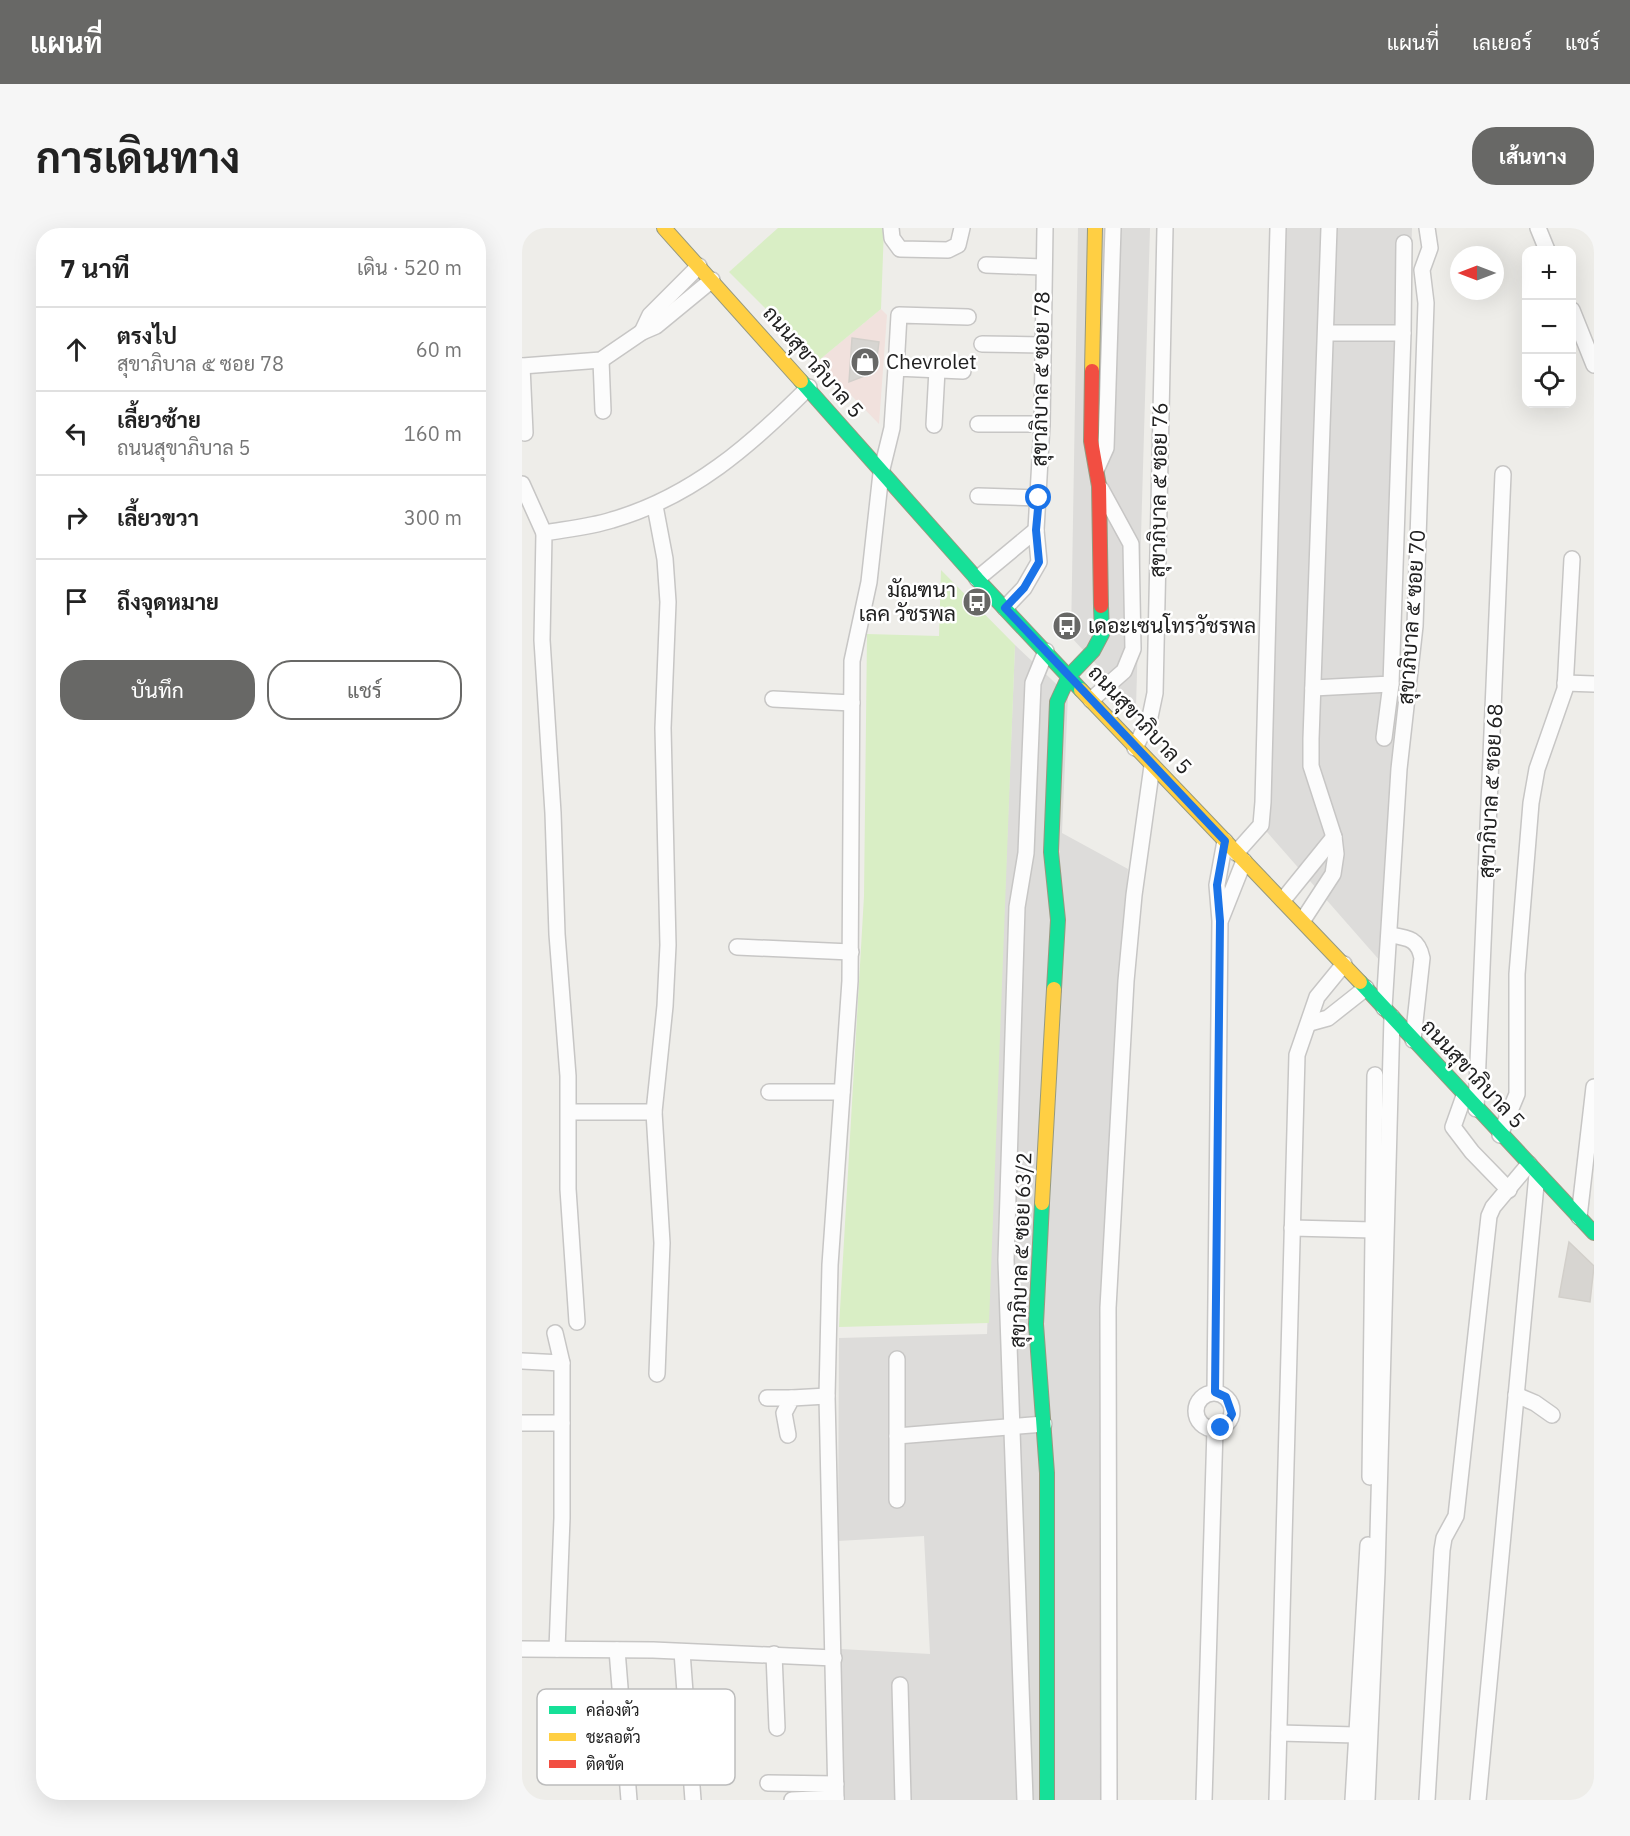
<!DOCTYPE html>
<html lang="th">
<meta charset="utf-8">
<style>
:root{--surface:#fff;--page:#f6f6f6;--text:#222;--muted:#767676;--line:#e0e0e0;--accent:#686866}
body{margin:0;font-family:"IBM Plex Sans",Sarabun,sans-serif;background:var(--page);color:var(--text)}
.controls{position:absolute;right:18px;top:18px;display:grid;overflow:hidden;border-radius:12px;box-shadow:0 6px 24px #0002}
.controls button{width:54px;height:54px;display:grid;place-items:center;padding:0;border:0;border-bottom:2px solid var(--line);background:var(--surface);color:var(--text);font:30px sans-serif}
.compass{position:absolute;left:928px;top:18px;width:54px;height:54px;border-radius:50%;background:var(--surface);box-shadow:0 6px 24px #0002;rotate:270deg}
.stop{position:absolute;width:18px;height:18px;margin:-14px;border:4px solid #1a73e8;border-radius:50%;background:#fff}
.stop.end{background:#1a73e8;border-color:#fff;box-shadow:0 2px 6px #0008}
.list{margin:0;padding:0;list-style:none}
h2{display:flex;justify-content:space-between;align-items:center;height:78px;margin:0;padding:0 24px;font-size:26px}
h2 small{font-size:20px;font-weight:400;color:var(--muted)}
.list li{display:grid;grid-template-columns:39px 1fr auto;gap:18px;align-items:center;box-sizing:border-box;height:84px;padding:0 24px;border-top:2px solid var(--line)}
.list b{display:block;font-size:22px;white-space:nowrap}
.list p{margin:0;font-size:20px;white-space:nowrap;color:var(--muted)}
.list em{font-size:20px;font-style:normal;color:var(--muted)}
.actions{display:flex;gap:12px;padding:18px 24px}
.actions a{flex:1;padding:14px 0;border:2px solid var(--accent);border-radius:24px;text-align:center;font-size:21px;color:var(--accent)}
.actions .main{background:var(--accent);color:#fff}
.icon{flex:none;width:33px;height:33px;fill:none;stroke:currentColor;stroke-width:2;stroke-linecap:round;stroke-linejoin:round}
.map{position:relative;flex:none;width:1072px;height:1572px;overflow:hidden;border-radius:24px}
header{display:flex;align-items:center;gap:36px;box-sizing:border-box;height:84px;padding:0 30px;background:var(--accent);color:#fff}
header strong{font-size:28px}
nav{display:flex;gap:33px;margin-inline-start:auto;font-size:21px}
.intro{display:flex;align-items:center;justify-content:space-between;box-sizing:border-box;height:144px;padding:0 36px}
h1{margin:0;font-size:42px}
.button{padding:15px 27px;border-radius:24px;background:var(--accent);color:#fff;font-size:21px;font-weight:700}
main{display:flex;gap:36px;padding:0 36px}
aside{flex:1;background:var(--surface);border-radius:24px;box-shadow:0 6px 24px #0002}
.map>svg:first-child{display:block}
.residential{fill:#dddcda}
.commercial{fill:#f1e1dd}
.grass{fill:#d9eec5}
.building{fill:#d7d5d1;stroke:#d2cfca;stroke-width:1.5}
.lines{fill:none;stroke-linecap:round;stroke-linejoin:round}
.street-casing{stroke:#c7c6c5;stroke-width:18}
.fast-casing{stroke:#96997f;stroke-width:16}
.slow-casing{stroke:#96997f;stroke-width:16}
.jam-casing{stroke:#96997f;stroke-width:16}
.street{stroke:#fcfcfc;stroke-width:15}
.fast{stroke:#16e098;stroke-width:14}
.slow{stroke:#ffcf43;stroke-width:14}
.jam{stroke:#f24e42;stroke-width:14}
.route{stroke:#1a73e8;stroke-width:8}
.labels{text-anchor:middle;stroke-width:5;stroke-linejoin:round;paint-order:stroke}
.street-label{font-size:21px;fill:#202020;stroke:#fff}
.poi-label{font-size:21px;fill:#202020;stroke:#fff;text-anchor:start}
.key{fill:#fff;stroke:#bcbcbc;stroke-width:1.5}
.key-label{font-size:16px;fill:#202020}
</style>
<header>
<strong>แผนที่</strong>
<nav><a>แผนที่</a><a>เลเยอร์</a><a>แชร์</a></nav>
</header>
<div class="intro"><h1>การเดินทาง</h1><a class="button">เส้นทาง</a></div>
<main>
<aside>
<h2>7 นาที<small>เดิน · 520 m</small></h2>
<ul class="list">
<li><svg class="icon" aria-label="ahead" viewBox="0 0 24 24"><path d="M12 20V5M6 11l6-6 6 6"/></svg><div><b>ตรงไป</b><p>สุขาภิบาล ๕ ซอย 78</p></div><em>60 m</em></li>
<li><svg class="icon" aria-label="left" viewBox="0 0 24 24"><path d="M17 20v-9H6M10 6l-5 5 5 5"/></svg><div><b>เลี้ยวซ้าย</b><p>ถนนสุขาภิบาล 5</p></div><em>160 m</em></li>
<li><svg class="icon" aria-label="right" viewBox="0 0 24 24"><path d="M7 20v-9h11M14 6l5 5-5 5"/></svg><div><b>เลี้ยวขวา</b></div><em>300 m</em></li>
<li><svg class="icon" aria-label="arrive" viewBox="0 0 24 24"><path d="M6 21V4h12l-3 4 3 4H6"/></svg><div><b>ถึงจุดหมาย</b></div></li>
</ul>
<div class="actions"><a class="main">บันทึก</a><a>แชร์</a></div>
</aside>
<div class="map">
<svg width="1072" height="1572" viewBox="0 0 1072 1572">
<rect width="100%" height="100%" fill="#eeede9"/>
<g class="residential">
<polygon points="556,0 628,0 614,479 549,409"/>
<polygon points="762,0 890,0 877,452 859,734 745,604"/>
<polygon points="493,417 546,467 540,605 606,641 579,1057 579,1572 322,1572 319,1421 408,1426 402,1308 316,1313 317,1110 465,1106"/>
</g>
<polygon class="commercial" points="359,81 365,87 357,196 296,133"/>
<g class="grass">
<polygon points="256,0 362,0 359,81 296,133 207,44"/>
<polygon points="419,342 493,417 467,1095 317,1099 342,668 345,406 417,408"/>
</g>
<g class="building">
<polygon points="330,110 357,114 353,144 327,154"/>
<polygon points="1047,1014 1072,1038 1068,1074 1037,1069"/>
</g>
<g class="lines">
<g class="street-casing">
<g id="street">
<polyline points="369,0 370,10 378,21 426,22 436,17 440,0"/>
<polyline points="1016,0 1025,22"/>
<polyline points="464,37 521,39"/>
<polyline points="1050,82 1072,137"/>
<polyline points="120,104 128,87 177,38"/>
<polyline points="881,105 882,15"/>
<polyline points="460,116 520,117"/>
<polyline points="79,132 81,183"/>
<polyline points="0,138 79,132 120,104 134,98 190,52"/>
<polyline points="0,138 3,205"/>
<polyline points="374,140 377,87 446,89"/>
<polyline points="456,196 520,196"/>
<polyline points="412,197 415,142"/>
<polyline points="575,240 584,220 591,0"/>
<polyline points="0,256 22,305"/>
<polyline points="456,268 517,270"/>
<polyline points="133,278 143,331 146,374 141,500 146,717 143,778 132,884 140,1015 135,1146"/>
<polyline points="455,351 514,302"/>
<polyline points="483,380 502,360 517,334 514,302 520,196 523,0"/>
<polyline points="1043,455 1072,456"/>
<polyline points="791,460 869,456 881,105 805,105"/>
<polyline points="251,471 330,475"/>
<polyline points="569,472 602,443 611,421 609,316 579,261"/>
<polyline points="862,510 869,456"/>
<polyline points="613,520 628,489 633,465 643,0"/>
<polyline points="714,625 739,597 741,574 756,0"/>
<polyline points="761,672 812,609"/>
<polyline points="699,691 722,633"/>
<polyline points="781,692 811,646 814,626 812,609 789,538 789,511 807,0"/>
<path d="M868 707C887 710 896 711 900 730L891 812"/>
<polyline points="215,719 329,724"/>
<polyline points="862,780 877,541 893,398 904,75 900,42 908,20 905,0"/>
<polyline points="788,795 806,790 844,760"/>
<polyline points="247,864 320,864"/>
<polyline points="942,868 931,899 950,924 987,962"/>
<polyline points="954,881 981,246"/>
<polyline points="47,884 132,884"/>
<polyline points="978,907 995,866 995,746 1009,575 1015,541 1043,461 1050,331"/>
<polyline points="1057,989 1072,859"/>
<polyline points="770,1000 851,1002"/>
<path d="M55 1094 46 961V848L35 706 31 585 20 412 22 305C45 301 68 299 90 292 170 269 229 217 287 159"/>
<polyline points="33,1105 40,1135 40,1290 35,1421"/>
<polyline points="0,1133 40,1135"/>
<polyline points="693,1164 698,693 695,657 703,613"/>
<circle cx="692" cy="1183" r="18"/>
<polyline points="994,1167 1013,1175 1030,1187"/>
<polyline points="245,1170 270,1170"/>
<polyline points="0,1195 40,1195"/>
<polyline points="266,1207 262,1185 270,1170 305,1168"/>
<polyline points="375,1208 522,1196"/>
<polyline points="848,1249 853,847"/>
<polyline points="375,1272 375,1131"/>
<polyline points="0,1421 131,1422 312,1430"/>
<polyline points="95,1422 107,1572"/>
<polyline points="160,1424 171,1572"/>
<polyline points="252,1426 255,1500"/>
<polyline points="378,1457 381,1572"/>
<polyline points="757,1505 834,1507"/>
<polyline points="246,1555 314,1556"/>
<polyline points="270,1572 314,1570"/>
<polyline points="314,1572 305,1168 308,1037 328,753 330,433 347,354 359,245 370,200 374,140 441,143"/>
<polyline points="503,1572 484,1032 495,679 504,625 511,455 524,423"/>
<polyline points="587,1572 586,1080 604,753 612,667 630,538"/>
<polyline points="682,1572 693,1201"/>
<polyline points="755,1572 775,827 795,769 822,736"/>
<polyline points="831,1572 846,1317"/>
<polyline points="845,1572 855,1344 870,789"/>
<polyline points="905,1572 920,1322 922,1310 934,1288 967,988 971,979 1007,936"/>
<polyline points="956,1572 1015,946"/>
</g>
</g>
<g class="fast-casing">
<g id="fast">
<polyline points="279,153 455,351 559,462"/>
<polyline points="838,754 1072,1005"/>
<polyline points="532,761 536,692 529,624 535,474 547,448 571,423 580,406 579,378"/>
<polyline points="520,975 514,1096 525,1245 525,1572"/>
</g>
</g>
<g class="slow-casing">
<g id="slow">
<polyline points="142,0 279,153"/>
<polyline points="570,143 573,0"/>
<polyline points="559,462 838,754"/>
<polyline points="520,975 532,761"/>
</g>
</g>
<g class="jam-casing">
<polyline id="jam" points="570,143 569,213 577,258 579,378"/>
</g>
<use href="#street" class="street"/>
<use href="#fast" class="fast"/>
<use href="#slow" class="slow"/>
<use href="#jam" class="jam"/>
</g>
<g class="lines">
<polyline class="route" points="517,270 514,302 517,334 502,360 483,380 703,613 695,657 698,693 693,1164 704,1169 710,1186 704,1197 699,1200"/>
</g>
<defs>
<g id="shop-disc" transform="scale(1.5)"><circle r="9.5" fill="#686866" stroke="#fff"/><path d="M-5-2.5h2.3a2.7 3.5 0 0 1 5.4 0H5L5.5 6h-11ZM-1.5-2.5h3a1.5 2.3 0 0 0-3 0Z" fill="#fff"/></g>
<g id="bus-disc" transform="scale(1.5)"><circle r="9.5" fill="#686866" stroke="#fff"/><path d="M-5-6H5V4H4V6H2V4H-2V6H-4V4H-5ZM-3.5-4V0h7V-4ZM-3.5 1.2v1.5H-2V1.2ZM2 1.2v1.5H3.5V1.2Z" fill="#fff"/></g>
</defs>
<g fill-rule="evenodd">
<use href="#shop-disc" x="343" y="134"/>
<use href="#bus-disc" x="455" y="374"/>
<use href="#bus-disc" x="545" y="398"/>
</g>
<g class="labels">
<g class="street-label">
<text transform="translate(291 134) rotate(49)" y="7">ถนนสุขาภิบาล 5</text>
<text transform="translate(519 151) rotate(-89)" y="7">สุขาภิบาล ๕ ซอย 78</text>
<text transform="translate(637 262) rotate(-89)" y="7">สุขาภิบาล ๕ ซอย 76</text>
<text transform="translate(890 389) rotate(-86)" y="7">สุขาภิบาล ๕ ซอย 70</text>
<text transform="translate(618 492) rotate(47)" y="7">ถนนสุขาภิบาล 5</text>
<text transform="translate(969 563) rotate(-87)" y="7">สุขาภิบาล ๕ ซอย 68</text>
<text transform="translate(951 846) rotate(47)" y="7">ถนนสุขาภิบาล 5</text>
<text transform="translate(499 1022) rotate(-88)" y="7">สุขาภิบาล ๕ ซอย 63/2</text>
</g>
<g class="poi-label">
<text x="364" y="141">Chevrolet</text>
<text x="434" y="369" text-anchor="end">มัณฑนา<tspan x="434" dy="24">เลค วัชรพล</tspan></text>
<text x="566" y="405">เดอะเซนโทรวัชรพล</text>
</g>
</g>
<rect x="15" y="1461" width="198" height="96" rx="9" class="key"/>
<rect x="27" y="1478" width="27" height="8" fill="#16e098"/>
<rect x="27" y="1505" width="27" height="8" fill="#ffcf43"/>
<rect x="27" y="1532" width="27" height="8" fill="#f24e42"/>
<g class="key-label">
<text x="64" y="1488">คล่องตัว</text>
<text x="64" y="1515">ชะลอตัว</text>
<text x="64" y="1542">ติดขัด</text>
</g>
</svg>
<div class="controls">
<button>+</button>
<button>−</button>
<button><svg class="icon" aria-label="locate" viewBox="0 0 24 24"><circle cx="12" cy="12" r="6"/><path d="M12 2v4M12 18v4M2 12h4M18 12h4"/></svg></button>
</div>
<svg class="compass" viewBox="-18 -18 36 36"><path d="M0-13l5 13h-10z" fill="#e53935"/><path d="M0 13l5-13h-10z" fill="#767676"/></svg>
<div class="stop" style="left:517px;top:270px"></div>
<div class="stop end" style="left:699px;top:1200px"></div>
</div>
</main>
